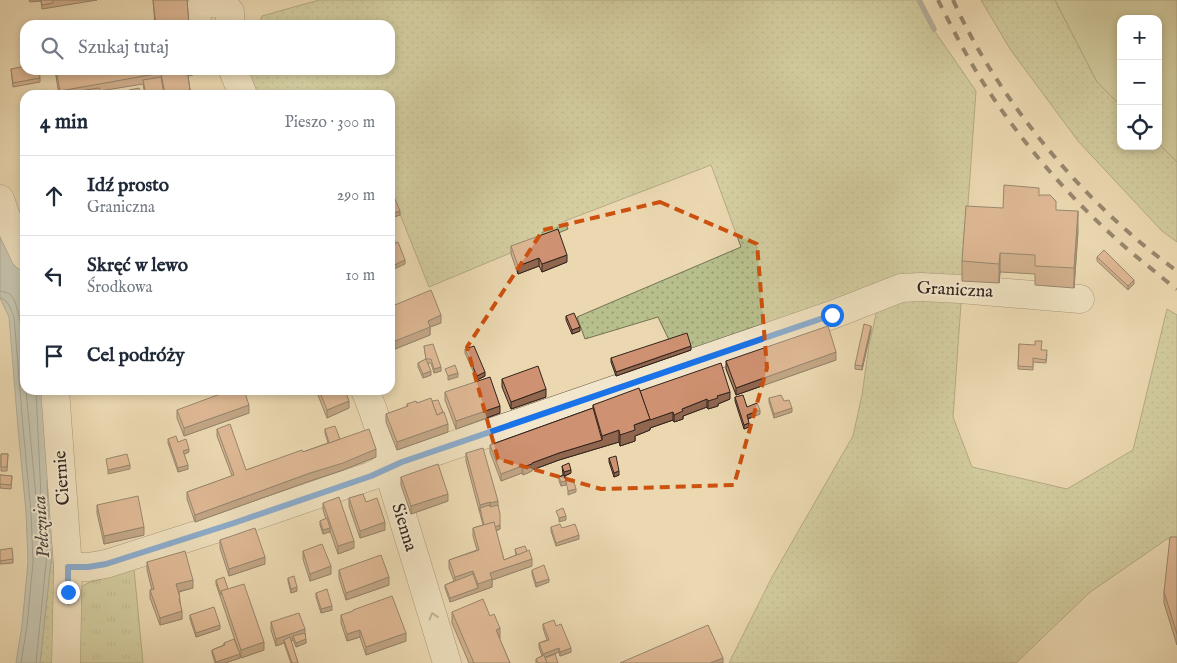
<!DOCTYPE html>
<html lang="pl">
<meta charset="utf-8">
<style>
:root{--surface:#fff;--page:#f6f6f7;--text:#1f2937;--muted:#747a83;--line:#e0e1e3}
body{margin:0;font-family:"IM FELL English",serif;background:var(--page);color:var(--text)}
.controls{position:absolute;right:15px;top:15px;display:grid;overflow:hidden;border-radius:10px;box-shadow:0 2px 8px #0003}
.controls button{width:45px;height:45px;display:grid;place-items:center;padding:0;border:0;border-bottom:1px solid var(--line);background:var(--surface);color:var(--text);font:25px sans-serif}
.stop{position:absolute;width:15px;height:15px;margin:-11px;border:4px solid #1a73e8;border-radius:50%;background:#fff}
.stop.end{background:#1a73e8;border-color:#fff;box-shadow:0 1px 5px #0008}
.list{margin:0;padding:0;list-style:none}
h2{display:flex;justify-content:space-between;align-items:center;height:65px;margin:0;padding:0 20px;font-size:21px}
h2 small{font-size:16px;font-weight:400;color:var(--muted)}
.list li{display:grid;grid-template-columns:32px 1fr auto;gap:15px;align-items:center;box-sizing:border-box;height:80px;padding:0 20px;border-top:1px solid var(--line)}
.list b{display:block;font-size:19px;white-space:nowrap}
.list p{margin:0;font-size:16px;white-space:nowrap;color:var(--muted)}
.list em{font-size:16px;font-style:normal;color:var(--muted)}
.icon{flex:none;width:28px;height:28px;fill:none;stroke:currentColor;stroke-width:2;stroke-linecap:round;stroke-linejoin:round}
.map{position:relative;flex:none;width:1177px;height:663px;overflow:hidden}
.search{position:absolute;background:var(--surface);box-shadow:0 2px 8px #0003;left:20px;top:20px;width:375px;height:55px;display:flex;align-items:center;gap:12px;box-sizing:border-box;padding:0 18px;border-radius:15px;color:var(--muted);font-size:19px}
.panel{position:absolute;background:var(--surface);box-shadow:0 2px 8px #0003;left:20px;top:90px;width:375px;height:305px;border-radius:15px}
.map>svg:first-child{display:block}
.grass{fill:url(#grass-dots);stroke:#747254}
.park{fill:url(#park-tufts);stroke:#747254}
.garden{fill:#b7bf8c;stroke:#747254}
.water{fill:#9fb6b9;stroke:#737c7b}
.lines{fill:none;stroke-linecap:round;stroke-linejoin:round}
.shore{stroke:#686d6b;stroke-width:1}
.stream{stroke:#737c7b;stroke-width:5.5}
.minor-casing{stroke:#605142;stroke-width:29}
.minor{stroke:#f2e6cc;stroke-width:28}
.rail{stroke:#32241d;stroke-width:4;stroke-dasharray:9 9;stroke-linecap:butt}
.wall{fill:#b17d61;stroke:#32241d}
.shaded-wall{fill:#90664f;stroke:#32241d}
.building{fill:#ce9171;stroke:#32241d}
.oneway{stroke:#928574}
.route{stroke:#1a73e8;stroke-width:6}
.marked{fill:none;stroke:#cd510f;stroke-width:4;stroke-dasharray:10 6;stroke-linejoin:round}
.labels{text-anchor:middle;stroke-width:4;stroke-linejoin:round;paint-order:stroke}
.street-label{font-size:18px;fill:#32241d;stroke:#f2e6cc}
.water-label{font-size:19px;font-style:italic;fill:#4d4844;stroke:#f2e6cc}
</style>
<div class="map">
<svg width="1177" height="663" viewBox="0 0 1177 663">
<defs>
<pattern id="grass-dots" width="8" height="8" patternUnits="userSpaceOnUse" patternTransform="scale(1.25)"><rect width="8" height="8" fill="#b7bf8c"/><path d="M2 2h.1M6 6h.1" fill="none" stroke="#959b72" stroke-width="1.8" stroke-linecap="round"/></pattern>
<pattern id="park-tufts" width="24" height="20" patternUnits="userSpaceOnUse" patternTransform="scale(1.25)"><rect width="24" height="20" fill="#b7bf8c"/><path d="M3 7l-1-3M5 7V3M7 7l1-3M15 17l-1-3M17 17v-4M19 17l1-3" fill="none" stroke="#959b72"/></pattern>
</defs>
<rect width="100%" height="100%" fill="#ebd8b1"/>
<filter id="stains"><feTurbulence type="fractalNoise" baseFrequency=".004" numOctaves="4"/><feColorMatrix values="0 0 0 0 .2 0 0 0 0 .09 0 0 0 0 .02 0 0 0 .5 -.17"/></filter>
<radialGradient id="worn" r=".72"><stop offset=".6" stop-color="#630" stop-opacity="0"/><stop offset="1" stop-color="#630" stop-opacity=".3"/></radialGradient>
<g class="grass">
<polygon points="319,0 920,0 934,30 976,91 953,417 972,467 1067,489 1133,450 1167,309 1177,315 1177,539 1167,539 1089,593 1016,663 729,663 772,577 853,436 862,395 869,345 877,310 691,350 670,342 658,317 585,339 577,317 741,247 711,165 565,221 568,229 429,287 390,189 390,95 249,95 243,70 390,70 390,25 259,25 262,16"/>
<polygon points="981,0 1055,0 1097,82 1121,106 1121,146 1158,146 1158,143 1177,162 1177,242 1162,231 1078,141 1010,49"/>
<polygon points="54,533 59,537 57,663 40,663"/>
</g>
<polygon class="park" points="134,569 143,663 77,663 81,587 88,583"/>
<polygon class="garden" points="1055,0 1177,0 1177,162 1158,143 1158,19 1121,19 1121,106 1097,82"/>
<polygon class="water" points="0,233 25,277 25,390 47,390 54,533 40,663 16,663 22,625 28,562 26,512 18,428 9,317 0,298"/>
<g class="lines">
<g class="shore">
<path d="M0 291C4 292 8 292 11 295 23 310 23 359 25 379"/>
<path d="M0 298C8 298 11 310 14 317L23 427 31 512 33 562 27 626 21 663"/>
<polyline points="26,390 36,497 39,499 41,497 36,390"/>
<polyline points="36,663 49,533 47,481"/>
</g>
<polyline class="stream" points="919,0 934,29"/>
<g class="minor-casing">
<g id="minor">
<path d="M197 25C196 13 198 9 208 2L223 4 230 12V25"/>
<polyline points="233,70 243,95"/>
<polyline points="0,199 6,216 25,256"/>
<polyline points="55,390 68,567 66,663"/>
<path d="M365 390C378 420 385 447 391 479L447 663"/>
<polyline points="68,567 88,567 106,564 234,523 371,476 402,463 832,315 901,288 921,287 960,289 1080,299"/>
</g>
</g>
<use href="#minor" class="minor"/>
<g class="rail">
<path d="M938 0C952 28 967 57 984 84 1027 151 1082 212 1144 263 1155 271 1165 281 1177 289"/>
<path d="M953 0C963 22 974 43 987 64 1035 142 1102 217 1177 271"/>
</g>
</g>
<g class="wall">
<polygon points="29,0 97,0 42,9 41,1 30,2"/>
<polygon points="153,0 187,0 189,25 155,25"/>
<polygon points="11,69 40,78 40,82 13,87"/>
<polygon points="55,70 193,70 193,75 188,76 190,90 190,95 145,95 143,84 100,91 101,95 86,95 85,94 80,95 59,95"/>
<polygon points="390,187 400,215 394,217 390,206"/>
<polygon points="1039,196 1056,210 1078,231 1074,288 1035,285 1035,274 1000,272 999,283 962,281 962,261 1003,208"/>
<polygon points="511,246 567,262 542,272 539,266 518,274 511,254"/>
<polygon points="1097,257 1134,284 1128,290 1097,261"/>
<polygon points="390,307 441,323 430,327 430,335 395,349 390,336"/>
<polygon points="566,316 580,331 572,334 566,320"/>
<polygon points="871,330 862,370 855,369 855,365"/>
<polygon points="1019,344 1041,350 1047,354 1046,363 1033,362 1033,370 1018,369"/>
<polygon points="424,346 441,371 434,373 431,363 428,363 431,375 423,378 418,367 418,363 426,359"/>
<polygon points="465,349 485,376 477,380 465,353"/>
<polygon points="691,350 616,376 611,362 611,358"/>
<polygon points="836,360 736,395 726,369 726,361"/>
<polygon points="502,379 546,397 511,409 502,387"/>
<polygon points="316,390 345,390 349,408 327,418"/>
<polygon points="640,391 730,399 718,404 718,406 708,409 707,407 683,416 683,419 674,422 673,420 650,428 650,430 635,436 635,441 620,446 619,442 559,460 532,470 532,471 523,475 522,473 501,481 490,452 490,445 593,408 593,405"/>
<polygon points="445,392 500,413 456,429 445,400"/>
<polygon points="735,397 747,407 760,414 748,419 749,427 744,429 735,401"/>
<polygon points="769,398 784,401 792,412 774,418 769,402"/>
<polygon points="432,401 448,432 397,450 386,422 386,414 407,407 407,404"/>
<polygon points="177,410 249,413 184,436 177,418"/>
<polygon points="217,429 246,470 303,452 328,443 325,433 325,429 340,439 376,457 343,470 310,481 195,522 187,499 187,492 232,476 217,436"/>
<polygon points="168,439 178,442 189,452 184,454 188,469 178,472 168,443"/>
<polygon points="466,453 498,505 500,529 496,531 504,560 516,555 515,549 532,566 492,580 492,587 450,602 445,588 445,585 454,581 449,568 449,560 477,550 473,536 473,528 483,525 466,461"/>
<polygon points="1,454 8,454 7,471 1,471"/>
<polygon points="609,458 619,475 614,477 609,462"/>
<polygon points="562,466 571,473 565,476 566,485 561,486 559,481 559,477 563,475"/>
<polygon points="0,475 12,476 11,489 0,488"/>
<polygon points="401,477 448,501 411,514 401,485"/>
<polygon points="349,498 366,502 385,530 360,538 349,506"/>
<polygon points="323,503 354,548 338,554 330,531 323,534 320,525 320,521 326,519 323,510"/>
<polygon points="97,505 144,535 104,544 97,513"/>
<polygon points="551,527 562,528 579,539 556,546 551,531"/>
<polygon points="1177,537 1177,645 1164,603 1164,592"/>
<polygon points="220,540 265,564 229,576 220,548"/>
<polygon points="0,550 13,559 13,563 0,564"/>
<polygon points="303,551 331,574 310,581 303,559"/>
<polygon points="147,562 193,588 179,592 182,619 160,625 150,598 150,590 152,590 147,570"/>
<polygon points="339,570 389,585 346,600 339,578"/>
<polygon points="532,570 549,582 536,587 532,574"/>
<polygon points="288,578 297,591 291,593 288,581"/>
<polygon points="216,580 228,589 264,650 241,658 216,584"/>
<polygon points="316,593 332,610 321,613 316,597"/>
<polygon points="452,612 500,640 510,663 469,663 452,623"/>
<polygon points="190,615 220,629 196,637 190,619"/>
<polygon points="341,615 406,641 366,655 360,637 347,641 341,623"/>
<polygon points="271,622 305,633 306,643 296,647 293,640 291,641 298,663 291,663 284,643 276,646 271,630"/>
<polygon points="543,624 556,626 571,652 560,656 559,652 545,657 545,658 558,663 536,663 536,659 542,656 539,647 539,643 547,640 543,628"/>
<polygon points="224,643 240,658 225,663 215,663 212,653 212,650 224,645"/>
</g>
<g class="shaded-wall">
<polygon points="400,211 400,215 394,217 394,213"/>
<polygon points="1078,211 1078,231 1074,288 1074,268"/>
<polygon points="395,241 395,248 390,251 390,243"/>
<polygon points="1000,253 1000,272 999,283 999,264"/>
<polygon points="567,255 567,262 542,272 542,264"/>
<polygon points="539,258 539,266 518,274 518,266"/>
<polygon points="405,260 405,264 390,271 390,267"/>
<polygon points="1134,280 1134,284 1128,290 1128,286"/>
<polygon points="441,315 441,323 430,327 430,335 395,349 395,341 428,321"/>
<polygon points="871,326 871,330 862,370 862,366"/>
<polygon points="580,327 580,331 572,334 572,330"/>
<polygon points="691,346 691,350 616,376 616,372"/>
<polygon points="836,352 836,360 736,395 736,388"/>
<polygon points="441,367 441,371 434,373 434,369"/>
<polygon points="431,371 431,375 423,378 423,374"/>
<polygon points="485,372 485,376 477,380 477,376"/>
<polygon points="458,373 458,377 448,380 448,376"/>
<polygon points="546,389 546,397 511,409 511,402"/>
<polygon points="730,392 730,399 718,404 718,406 708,409 708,401 717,396"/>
<polygon points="707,399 707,407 683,416 683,419 674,422 674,415 682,409"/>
<polygon points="349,401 349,408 327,418 327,410"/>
<polygon points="249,405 249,413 184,436 184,428"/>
<polygon points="500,406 500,413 456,429 456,421"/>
<polygon points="792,408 792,412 774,418 774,414"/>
<polygon points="760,410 760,414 747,419 747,415"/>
<polygon points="673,412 673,420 650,428 650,430 635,436 635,441 620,446 620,435 634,425"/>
<polygon points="749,423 749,427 744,429 744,425"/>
<polygon points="448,424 448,432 397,450 397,442"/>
<polygon points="619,430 619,442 559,460 532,470 532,471 523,475 523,467 532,463 559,453 602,440 602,436"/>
<polygon points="189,449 189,452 183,455 183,451"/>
<polygon points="376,449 376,457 343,470 310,481 195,522 195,515"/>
<polygon points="130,465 130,469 108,474 108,470"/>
<polygon points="188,465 188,469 178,472 178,468"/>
<polygon points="522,466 522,473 501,481 501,474"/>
<polygon points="571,470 571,473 564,476 564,472"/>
<polygon points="619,471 619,475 614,477 614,473"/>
<polygon points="566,481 566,485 561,486 561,482"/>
<polygon points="576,489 576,492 568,495 568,491"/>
<polygon points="448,494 448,501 411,514 411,506"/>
<polygon points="498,501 498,509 490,511 490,503"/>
<polygon points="490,502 490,509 480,508 480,512 480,505"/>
<polygon points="566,516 566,520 559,522 559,518"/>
<polygon points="385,522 385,530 360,538 360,531"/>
<polygon points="500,525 500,529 494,531 494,527"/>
<polygon points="144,527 144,535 104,544 104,536"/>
<polygon points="330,528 330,532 323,534 323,530"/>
<polygon points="579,535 579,539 556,546 556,543"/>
<polygon points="354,541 354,548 338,554 338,546"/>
<polygon points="265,557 265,564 229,576 229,569"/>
<polygon points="532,559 532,566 492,580 492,587 450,602 450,598 478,588 478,584 490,573"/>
<polygon points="331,566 331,574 310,581 310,574"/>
<polygon points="473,571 473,578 455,585 455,577"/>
<polygon points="389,577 389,585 346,600 346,593"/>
<polygon points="549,579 549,582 536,587 536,583"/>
<polygon points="193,580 193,588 176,592 176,584"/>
<polygon points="297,587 297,591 291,593 291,589"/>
<polygon points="332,606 332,610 321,613 321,609"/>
<polygon points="182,611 182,619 160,625 160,618"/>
<polygon points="220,625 220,629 196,637 196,633"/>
<polygon points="500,628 500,639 496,630"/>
<polygon points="305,629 305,636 293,636 293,640 285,643 284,640 284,643 276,646 276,639"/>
<polygon points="360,630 360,637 347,641 347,634"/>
<polygon points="406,633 406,641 366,655 366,647"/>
<polygon points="306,639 306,643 296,647 296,643"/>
<polygon points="264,642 264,650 241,658 241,650"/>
<polygon points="559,648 559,652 543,658 543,654"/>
<polygon points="571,648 571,652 560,656 560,652"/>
<polygon points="240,654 240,658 225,663 216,663 216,662"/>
<polygon points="723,658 723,663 710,663"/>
</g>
<g class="building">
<polygon points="41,0 53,0 53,3 42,5"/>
<polygon points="153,0 187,0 189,25 156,25"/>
<polygon points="25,66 25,70 39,70 40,78 13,83 11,69"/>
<polygon points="56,70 187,70 190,90 165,94 161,73 60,91"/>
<polygon points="161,77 164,95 158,95 157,94 146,95 143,80"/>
<polygon points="99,88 101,95 86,95 85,90"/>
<polygon points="139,88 141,95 130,95 129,90"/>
<polygon points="80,91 80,95 72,95 72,93"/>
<polygon points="1004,185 1039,188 1039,196 1041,195 1050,195 1056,201 1056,210 1078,211 1074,268 1035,266 1035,255 1000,253 999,264 962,261 966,206 1003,208"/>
<polygon points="390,187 400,211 394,213 390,203"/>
<polygon points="390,227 395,241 390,243"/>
<polygon points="558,229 567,255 542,264 539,258 518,266 511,246"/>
<polygon points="398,242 405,260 390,267 390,246"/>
<polygon points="1104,250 1134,280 1128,286 1097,257"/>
<polygon points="431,290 441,315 428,321 430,327 395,341 390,329 390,307"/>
<polygon points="574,313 580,327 572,330 566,316"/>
<polygon points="864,324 871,326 862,366 855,365"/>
<polygon points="828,326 836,352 736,388 726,361"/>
<polygon points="687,333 691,346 616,372 611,358"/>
<polygon points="1035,341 1042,341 1041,350 1047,350 1046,360 1033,358 1033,367 1018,366 1019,344 1035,345"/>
<polygon points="433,344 441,367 434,369 431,359 426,359 424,346"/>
<polygon points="474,346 485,372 477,376 465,349"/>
<polygon points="426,359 431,371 423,374 418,363"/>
<polygon points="721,363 730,392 717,396 718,398 708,401 707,399 682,409 683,411 674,415 673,412 650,420 640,391"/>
<polygon points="455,365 458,373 448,376 445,369"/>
<polygon points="538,366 546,389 511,402 502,379"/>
<polygon points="490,377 500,406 456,421 445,392"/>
<polygon points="639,388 650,419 634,425 635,430 620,435 619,430 602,436 593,405"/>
<polygon points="231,390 244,390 249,405 184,428 177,410"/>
<polygon points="319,390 345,390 349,401 327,410"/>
<polygon points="743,395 747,407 757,403 760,410 747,415 749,423 744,425 735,397"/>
<polygon points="781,395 784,401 789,400 792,408 774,414 769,398"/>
<polygon points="431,398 437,415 444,412 448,424 397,442 386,414 408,406 407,404 416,401 417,403"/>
<polygon points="438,400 443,412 437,415 432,401"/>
<polygon points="593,408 602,440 559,453 532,463 532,464 523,467 522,466 501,474 490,445"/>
<polygon points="230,424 246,470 302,450 303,452 369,429 376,449 343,463 310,473 195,515 187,492 234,475 217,429"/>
<polygon points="335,426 340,439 329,443 325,429"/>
<polygon points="176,436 178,442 186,439 189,449 183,451 188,465 178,468 168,439"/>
<polygon points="483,448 498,501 490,503 490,502 480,505 466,453"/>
<polygon points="1,454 8,454 7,467 1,467"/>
<polygon points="127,454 130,465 108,470 106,459"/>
<polygon points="616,456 619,471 614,473 609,458"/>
<polygon points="569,463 571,470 564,472 562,466"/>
<polygon points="438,464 448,494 411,506 401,477"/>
<polygon points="0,475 12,476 11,485 0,484"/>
<polygon points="564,475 566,481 561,482 559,477"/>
<polygon points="573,479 576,489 568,491 566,481"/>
<polygon points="363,494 366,502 377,498 385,522 360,531 349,498"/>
<polygon points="138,496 144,527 104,536 97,505"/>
<polygon points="339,497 354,541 338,546 323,503"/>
<polygon points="490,505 490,507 498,505 500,514 500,525 495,527 494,522 484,525 480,508"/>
<polygon points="563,508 566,516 559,518 556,511"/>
<polygon points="327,518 330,528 323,530 320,521"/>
<polygon points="494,522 504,560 529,550 532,559 490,573 492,579 478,584 473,571 455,577 449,560 479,550 473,528"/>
<polygon points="560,524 562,528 575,524 579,535 556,543 551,527"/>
<polygon points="255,528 265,557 229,569 220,540"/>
<polygon points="1170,537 1177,537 1177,634 1164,592"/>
<polygon points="322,544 331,566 310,574 303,551"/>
<polygon points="525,546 527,551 517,555 515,549"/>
<polygon points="12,548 13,559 0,561 0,550"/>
<polygon points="185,551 193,580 176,584 180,598 179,599 182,611 160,618 150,590 154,589 147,562"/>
<polygon points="381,555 389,577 346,593 339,570"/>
<polygon points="544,565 549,579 536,583 532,570"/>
<polygon points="473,574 478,588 450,598 445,585"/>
<polygon points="294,576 297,587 291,589 288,578"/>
<polygon points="224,577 228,589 221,591 221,595 216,580"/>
<polygon points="244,584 264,642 241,650 221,591"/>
<polygon points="327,589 332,606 321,609 316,593"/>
<polygon points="392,596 406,633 366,647 360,630 347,634 341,615 353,611 353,610"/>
<polygon points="483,599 490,616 494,614 500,628 496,630 510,663 474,663 452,612"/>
<polygon points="214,607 220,625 196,633 190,615"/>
<polygon points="299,613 305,629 276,639 271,622"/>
<polygon points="554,620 556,626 561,624 571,648 560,652 559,648 543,654 539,643 549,640 543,624"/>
<polygon points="708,625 723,658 710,663 620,663"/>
<polygon points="305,633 306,639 296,643 293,636"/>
<polygon points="290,637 298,663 292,663 284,640"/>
<polygon points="234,639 240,654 216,662 212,650 225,645 224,643"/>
<polygon points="555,654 558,663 547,663 545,658"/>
<polygon points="544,655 547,663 538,663 536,659"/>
</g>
<defs><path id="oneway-chevron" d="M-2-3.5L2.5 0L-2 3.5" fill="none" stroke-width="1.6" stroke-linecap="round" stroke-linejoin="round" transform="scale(1.25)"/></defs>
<use class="oneway" href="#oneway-chevron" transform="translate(433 616) rotate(-107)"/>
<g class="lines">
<polyline class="route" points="68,592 68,567 88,567 106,564 234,523 371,476 402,462 832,315"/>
</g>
<path d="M0 0H1177V663H0ZM660 202 757 244 767 368 734 485 601 489 498 459 467 347 543 230Z" fill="#ebd8b1" fill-opacity=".55" fill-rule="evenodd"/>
<path class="marked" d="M660 202 757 244 767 368 734 485 601 489 498 459 467 347 543 230Z"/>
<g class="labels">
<g class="street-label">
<text transform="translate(955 289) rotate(3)" y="6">Graniczna</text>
<text transform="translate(61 478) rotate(-94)" y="6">Ciernie</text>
<text transform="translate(405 527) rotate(73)" y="6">Sienna</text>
</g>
<g class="water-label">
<text transform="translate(40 527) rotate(-94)" y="7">Pełcznica</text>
</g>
</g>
<rect width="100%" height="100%" filter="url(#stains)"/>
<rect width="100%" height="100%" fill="url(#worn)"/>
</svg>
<div class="controls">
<button>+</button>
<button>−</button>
<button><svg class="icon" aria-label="locate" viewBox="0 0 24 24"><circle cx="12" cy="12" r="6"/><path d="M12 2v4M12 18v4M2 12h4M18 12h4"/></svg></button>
</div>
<div class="stop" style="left:832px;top:315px"></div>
<div class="stop end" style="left:68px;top:592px"></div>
<div class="search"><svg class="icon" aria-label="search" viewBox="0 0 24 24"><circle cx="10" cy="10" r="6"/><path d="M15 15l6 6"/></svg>Szukaj tutaj</div>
<section class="panel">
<h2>4 min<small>Pieszo · 300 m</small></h2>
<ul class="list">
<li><svg class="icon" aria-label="ahead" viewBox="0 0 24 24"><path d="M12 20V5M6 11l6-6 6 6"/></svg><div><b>Idź prosto</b><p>Graniczna</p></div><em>290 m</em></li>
<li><svg class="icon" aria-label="left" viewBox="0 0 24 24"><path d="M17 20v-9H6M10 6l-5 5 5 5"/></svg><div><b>Skręć w lewo</b><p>Środkowa</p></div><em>10 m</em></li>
<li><svg class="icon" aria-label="arrive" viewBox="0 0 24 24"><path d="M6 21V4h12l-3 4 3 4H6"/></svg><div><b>Cel podróży</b></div></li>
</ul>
</section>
</div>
